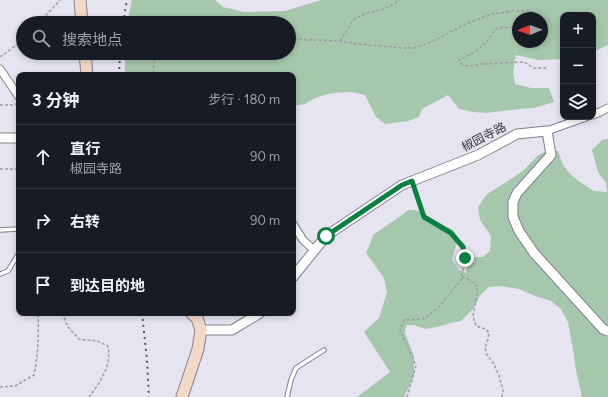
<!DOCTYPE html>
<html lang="zh">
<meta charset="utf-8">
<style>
:root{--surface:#171b24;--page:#20242c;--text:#f1f3f6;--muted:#9ea1a6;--line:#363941}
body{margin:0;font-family:Figtree,"Noto Sans SC",sans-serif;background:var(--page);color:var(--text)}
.controls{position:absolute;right:12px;top:12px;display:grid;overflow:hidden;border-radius:8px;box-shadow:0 2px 6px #0003}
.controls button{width:36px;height:36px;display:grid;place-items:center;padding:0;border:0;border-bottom:1px solid var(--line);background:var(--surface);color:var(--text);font:20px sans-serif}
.compass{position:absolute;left:512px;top:12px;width:36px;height:36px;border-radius:50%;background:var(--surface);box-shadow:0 2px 6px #0003;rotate:269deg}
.stop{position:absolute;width:12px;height:12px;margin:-9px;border:3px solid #0b8043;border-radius:50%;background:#fff}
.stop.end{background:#0b8043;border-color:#fff;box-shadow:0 1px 4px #0008}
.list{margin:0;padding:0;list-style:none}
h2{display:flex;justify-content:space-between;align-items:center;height:52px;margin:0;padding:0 16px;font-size:17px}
h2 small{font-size:13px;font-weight:400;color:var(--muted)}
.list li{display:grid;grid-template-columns:26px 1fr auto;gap:12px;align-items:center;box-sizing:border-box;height:64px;padding:0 16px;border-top:1px solid var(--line)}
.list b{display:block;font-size:15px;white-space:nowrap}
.list p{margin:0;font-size:13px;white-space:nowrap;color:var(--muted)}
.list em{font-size:13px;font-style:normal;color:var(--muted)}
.icon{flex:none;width:22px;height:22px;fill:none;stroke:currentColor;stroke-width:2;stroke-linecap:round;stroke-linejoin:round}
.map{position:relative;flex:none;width:608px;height:397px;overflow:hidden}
.search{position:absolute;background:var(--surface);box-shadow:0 2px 6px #0003;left:16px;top:16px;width:280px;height:44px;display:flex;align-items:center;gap:10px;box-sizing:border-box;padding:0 14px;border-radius:22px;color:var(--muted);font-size:15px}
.panel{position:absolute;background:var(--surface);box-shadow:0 2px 6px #0003;left:16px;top:72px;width:280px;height:244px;border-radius:8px}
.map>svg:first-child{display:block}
.green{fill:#a5c7ab;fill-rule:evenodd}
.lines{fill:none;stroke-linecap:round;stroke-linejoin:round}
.service-casing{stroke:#83818d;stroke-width:5.5}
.minor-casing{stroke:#83818d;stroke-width:9}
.tertiary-casing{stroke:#83818d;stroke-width:11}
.secondary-casing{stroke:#83818d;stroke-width:13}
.path{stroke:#9d9ca5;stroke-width:1.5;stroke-dasharray:3 2;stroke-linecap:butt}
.service{stroke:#fff;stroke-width:3.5}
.minor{stroke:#fff;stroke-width:7}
.tertiary{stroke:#fff;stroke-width:9}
.secondary{stroke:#f3d8c8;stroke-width:11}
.rail{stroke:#57565d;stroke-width:2;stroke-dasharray:2 4;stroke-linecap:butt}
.route{stroke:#0b8043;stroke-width:5}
.labels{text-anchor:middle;stroke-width:3.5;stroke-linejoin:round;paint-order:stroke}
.street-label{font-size:12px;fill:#37363b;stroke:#e6e4f1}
</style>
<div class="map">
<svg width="608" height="397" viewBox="0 0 608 397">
<rect width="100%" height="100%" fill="#e6e4f1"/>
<g class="green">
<path d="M132 0H215L223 7 244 12 285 11 321 0H608V45L593 52V15H563V59L538 60 516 55 513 72 515 84 531 88H549L554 102 534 108 518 109 487 113 473 112 459 109 448 95 422 109 419 117 408 121 385 124 376 117 365 95 352 92 332 93 315 98 305 104 293 106V75H125V53H289V23H127ZM518 18H542V42H518Z"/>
<polygon points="608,139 608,397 582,397 576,371 574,355 568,322 561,309 551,301 535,296 519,289 501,286 489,287 481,294 473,309 461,321 451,323 437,327 425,329 414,325 406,325 405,333 414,356 414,376 404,397 357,397 390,372 364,332 379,318 387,292 384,278 366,253 370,244 373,235 409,210 416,210 453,230 458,239 452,260 459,270 466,273 468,263 473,257 483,257 490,251 491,236 480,220 478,207 487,194 508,181 524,170 537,156 546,151 558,151 563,165 571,175 580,182 594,191 607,192 606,183 598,172 592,150 602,140"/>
</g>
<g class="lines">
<g class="service-casing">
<g id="service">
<polyline points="0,230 19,229"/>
<polyline points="0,274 8,271 19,253"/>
<polyline points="287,397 291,380 296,368 324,350"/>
</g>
</g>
<g class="minor-casing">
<g id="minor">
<polyline points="0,69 19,97"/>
<polyline points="593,115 600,112 608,108"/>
<polyline points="547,131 586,117"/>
<polyline points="293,224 303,240 314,250"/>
</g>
</g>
<g class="tertiary-casing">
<g id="tertiary">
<polyline points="0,138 19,138"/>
<polyline points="293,277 326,236 402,185 478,155 517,134 547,131 551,155 517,193 513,202 513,217 519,231 534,253 603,329 608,331"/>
<polyline points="201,330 232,330 260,313"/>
</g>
</g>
<g class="secondary-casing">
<g id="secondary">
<polyline points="80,0 82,23"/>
<polyline points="85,53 87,75"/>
<polyline points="182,397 198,349 201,330 197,318 191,313"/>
</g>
</g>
<g class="path">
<polyline points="39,23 60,0"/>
<polyline points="518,28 503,27 495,30 486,43 475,52 459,60 463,65 471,66 482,64 524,62 534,68 548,68"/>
<polyline points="289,39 340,41 359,44 401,48 414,48 429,43 466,24 492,14 513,11 531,11 538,18"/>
<polyline points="340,41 354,19 367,13 385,9 400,0"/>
<polyline points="0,57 23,40"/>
<polyline points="153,73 155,53"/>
<polyline points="0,105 13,105 16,104"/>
<polyline points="0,169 19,169"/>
<polyline points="462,277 470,280 477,286 477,294 473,316 476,326 486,329 489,333 488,339 485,348 487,355 494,364 499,376 503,390 502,397"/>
<path d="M62 313 68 327 79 339 97 341 108 346C112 365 100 383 89 397"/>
<path d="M0 387 15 386 34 375C38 354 39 335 38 313"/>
<polyline points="407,397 416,366 400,330 404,320 422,319 428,316 439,307 454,288 461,280 465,259 463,247 451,233 425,217 415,188"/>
</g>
<use href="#service" class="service"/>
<use href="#minor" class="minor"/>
<use href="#tertiary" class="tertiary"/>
<use href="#secondary" class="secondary"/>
<g class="rail">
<polyline points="123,23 127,0"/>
<polyline points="119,75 120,53"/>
<polyline points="142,313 147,360 149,397"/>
</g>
</g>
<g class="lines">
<polyline class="route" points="326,236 402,185 412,181 424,217 451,233 463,247 465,258"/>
</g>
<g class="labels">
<g class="street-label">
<text transform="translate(484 137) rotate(-27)" y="4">椒园寺路</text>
</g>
</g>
</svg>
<div class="controls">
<button>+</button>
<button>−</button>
<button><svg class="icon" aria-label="layers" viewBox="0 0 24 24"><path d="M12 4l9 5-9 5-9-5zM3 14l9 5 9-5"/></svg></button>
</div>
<svg class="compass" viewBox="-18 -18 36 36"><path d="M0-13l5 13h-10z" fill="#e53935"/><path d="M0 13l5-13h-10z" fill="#9ea1a6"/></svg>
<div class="stop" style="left:326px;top:236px"></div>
<div class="stop end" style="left:465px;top:258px"></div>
<div class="search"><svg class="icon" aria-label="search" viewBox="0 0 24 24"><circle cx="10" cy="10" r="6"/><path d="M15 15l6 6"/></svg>搜索地点</div>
<section class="panel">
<h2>3 分钟<small>步行 · 180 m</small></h2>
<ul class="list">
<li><svg class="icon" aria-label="ahead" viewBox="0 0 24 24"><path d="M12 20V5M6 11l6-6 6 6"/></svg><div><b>直行</b><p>椒园寺路</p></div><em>90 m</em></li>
<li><svg class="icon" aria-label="right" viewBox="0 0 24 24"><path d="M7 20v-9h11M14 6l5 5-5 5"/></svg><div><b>右转</b></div><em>90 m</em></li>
<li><svg class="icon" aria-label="arrive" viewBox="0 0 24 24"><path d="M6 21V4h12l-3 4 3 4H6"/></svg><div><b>到达目的地</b></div></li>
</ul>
</section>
</div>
